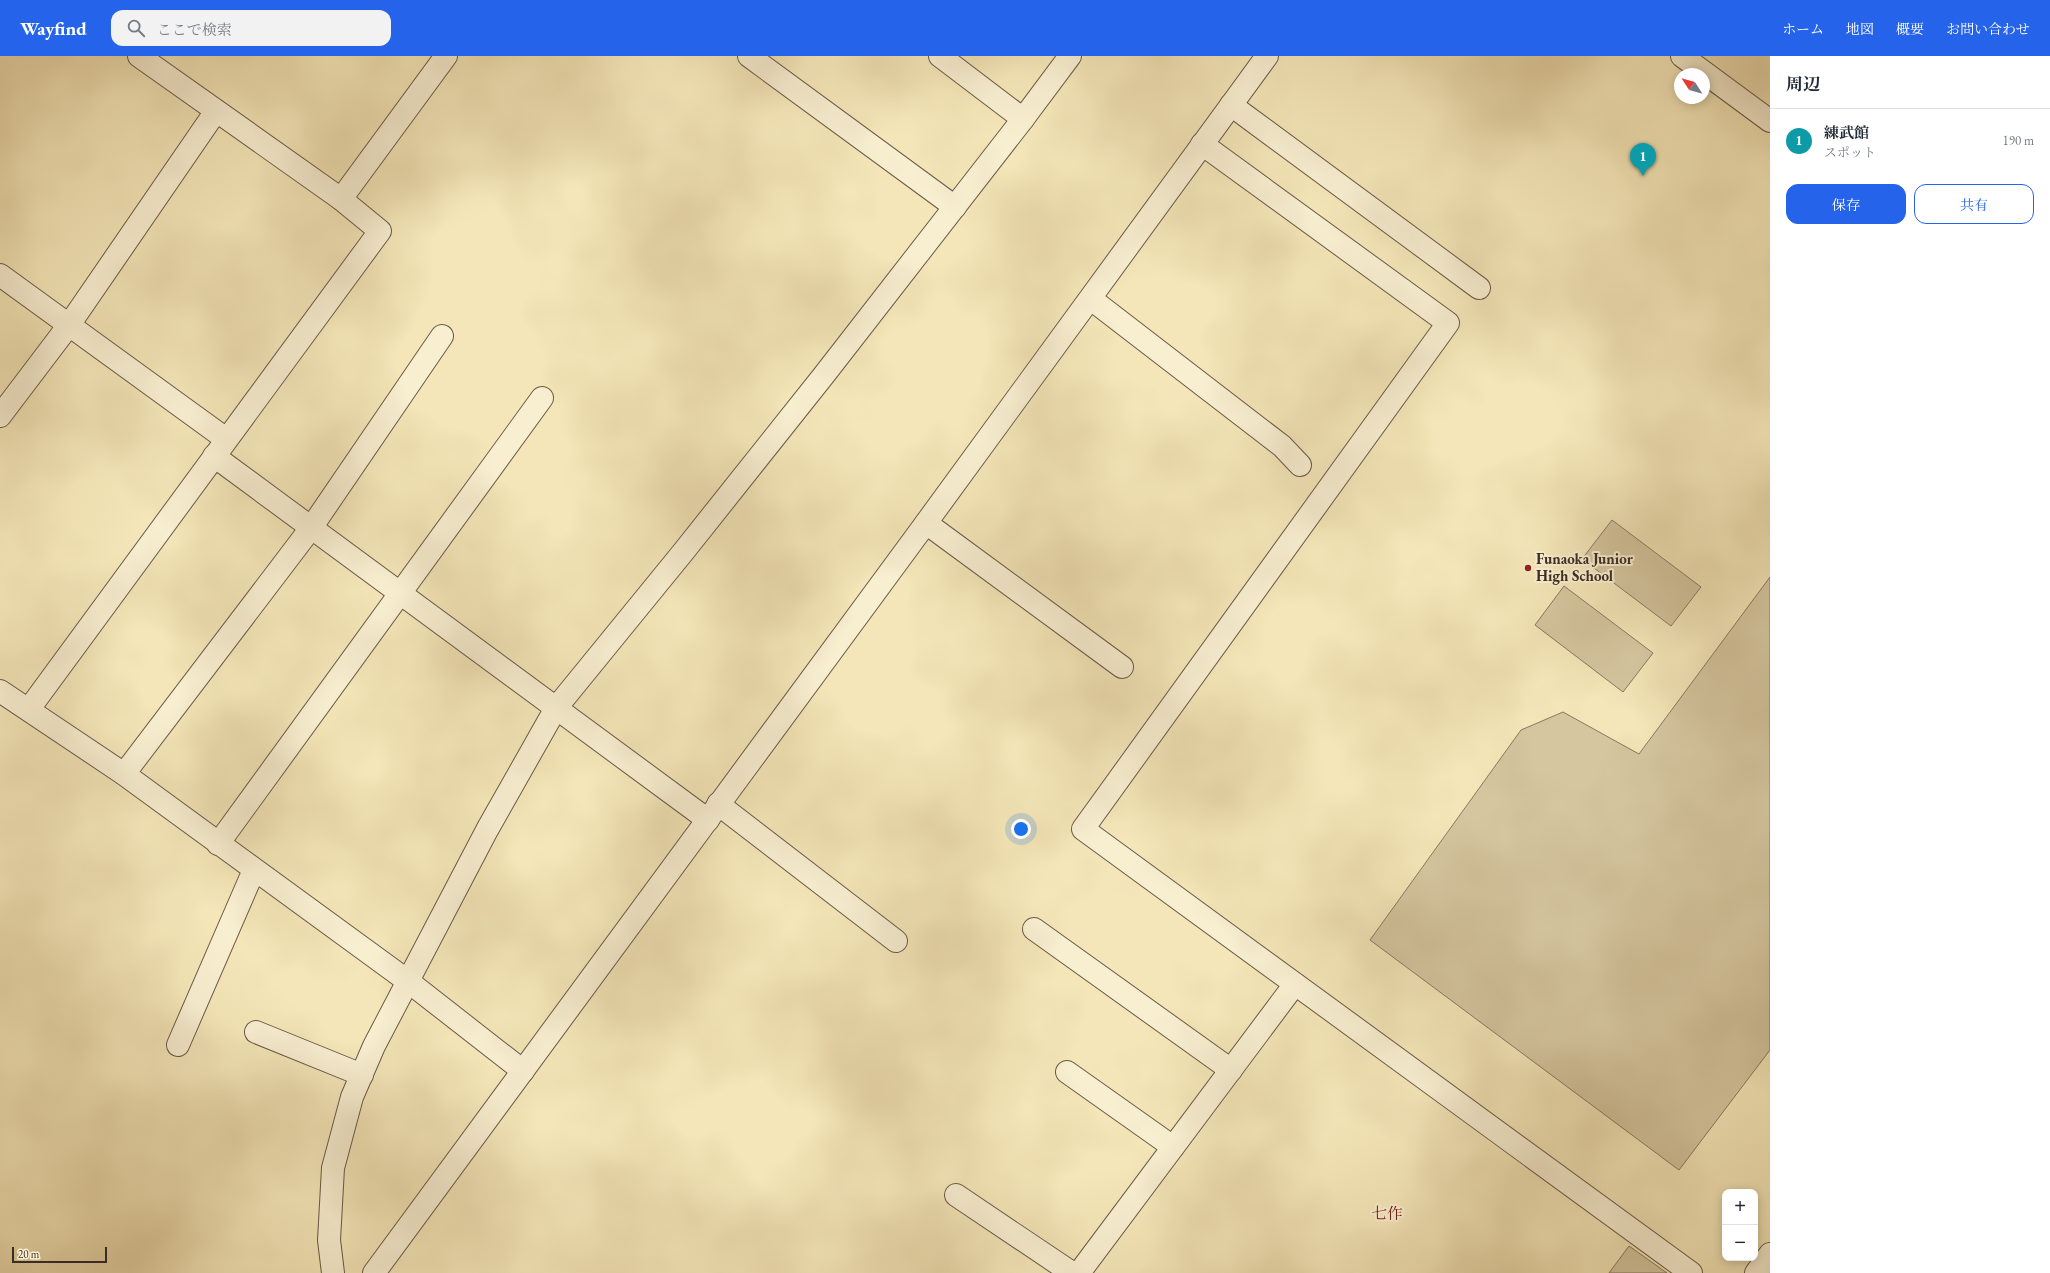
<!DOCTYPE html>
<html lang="ja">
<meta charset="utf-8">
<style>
:root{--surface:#fff;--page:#f2f2f3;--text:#1f2937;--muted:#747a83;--line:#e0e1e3;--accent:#2563eb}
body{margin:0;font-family:"EB Garamond","Noto Serif JP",serif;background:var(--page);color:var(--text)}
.controls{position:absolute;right:12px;bottom:12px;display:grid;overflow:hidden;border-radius:8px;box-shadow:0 2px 10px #0003}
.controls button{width:36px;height:36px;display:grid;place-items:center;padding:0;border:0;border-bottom:1px solid var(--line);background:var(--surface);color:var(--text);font:20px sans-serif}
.compass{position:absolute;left:1674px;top:12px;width:36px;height:36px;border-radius:50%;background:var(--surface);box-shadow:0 2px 10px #0003;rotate:306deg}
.scale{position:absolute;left:12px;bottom:10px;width:95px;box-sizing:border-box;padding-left:4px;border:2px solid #3c2c23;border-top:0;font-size:11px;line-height:14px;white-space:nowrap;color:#3c2c23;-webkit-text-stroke:3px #f8efd1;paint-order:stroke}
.you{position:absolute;left:1021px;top:773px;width:14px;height:14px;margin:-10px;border:3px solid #fff;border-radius:50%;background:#1a73e8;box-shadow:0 0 0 6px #1a73e833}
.badge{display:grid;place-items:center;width:26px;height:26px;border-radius:50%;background:var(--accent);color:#fff;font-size:13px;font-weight:700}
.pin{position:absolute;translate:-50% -33px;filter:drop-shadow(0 1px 2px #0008)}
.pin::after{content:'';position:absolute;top:21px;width:14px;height:12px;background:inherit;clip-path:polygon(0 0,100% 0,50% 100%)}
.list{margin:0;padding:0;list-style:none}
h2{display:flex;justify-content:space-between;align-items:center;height:52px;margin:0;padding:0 16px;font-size:17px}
h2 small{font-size:13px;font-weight:400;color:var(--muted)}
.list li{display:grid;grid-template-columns:26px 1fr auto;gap:12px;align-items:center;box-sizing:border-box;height:64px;padding:0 16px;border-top:1px solid var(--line)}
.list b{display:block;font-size:15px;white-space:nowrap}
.list p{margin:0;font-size:13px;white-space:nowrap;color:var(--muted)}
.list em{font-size:13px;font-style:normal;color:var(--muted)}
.actions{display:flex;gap:8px;padding:12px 16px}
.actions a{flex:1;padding:9px 0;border:1px solid var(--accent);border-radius:12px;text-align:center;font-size:14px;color:var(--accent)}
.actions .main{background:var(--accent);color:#fff}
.icon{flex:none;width:22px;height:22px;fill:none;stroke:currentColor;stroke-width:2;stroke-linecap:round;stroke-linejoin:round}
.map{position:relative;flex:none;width:1770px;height:1217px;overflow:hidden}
header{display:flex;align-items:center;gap:24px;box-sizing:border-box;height:56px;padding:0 20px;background:var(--accent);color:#fff}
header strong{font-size:19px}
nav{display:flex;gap:22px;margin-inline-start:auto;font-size:14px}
.search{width:280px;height:36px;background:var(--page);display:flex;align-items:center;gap:10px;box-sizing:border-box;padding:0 14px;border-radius:12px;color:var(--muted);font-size:15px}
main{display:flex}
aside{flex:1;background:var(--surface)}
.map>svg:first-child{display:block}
.green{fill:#d5c69f;stroke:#887961}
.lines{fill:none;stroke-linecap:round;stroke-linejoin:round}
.minor-casing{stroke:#6a5a48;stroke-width:24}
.minor{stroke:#f8efd1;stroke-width:22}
.poi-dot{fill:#8f2418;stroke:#f8efd1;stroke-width:1.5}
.labels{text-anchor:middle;stroke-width:4;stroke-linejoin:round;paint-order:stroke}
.poi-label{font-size:15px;font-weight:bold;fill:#3c2c23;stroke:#f8efd1;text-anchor:start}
.neighbourhood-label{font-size:16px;fill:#7a1f14;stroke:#f8efd1}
</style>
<header>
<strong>Wayfind</strong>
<div class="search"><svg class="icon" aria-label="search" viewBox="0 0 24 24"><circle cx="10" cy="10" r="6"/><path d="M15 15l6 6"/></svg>ここで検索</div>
<nav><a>ホーム</a><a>地図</a><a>概要</a><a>お問い合わせ</a></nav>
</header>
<main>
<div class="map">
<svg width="1770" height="1217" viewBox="0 0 1770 1217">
<rect width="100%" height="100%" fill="#f4e6b8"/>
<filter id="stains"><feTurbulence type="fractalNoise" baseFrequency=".005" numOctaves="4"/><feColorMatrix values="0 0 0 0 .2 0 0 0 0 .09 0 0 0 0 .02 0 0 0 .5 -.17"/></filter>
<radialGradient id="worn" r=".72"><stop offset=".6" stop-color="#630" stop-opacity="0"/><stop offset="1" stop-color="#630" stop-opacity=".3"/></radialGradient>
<g class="green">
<polygon points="1612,464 1701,531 1671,570 1582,503"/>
<polygon points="1770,521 1770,994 1679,1114 1370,884 1521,674 1563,656 1639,698"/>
<polygon points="1564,530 1653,597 1623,636 1535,569"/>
<polygon points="1629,1190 1667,1217 1609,1217"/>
</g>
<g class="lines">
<g class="minor-casing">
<g id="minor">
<polyline points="749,0 955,151"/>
<polyline points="940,0 1023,63"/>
<polyline points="1682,0 1770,65"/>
<polyline points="1231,49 1479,232"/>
<polyline points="1202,88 1448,267 1083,773 1691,1217"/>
<polyline points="341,143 446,0"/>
<polyline points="0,219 226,383"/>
<polyline points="1091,243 1282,390 1300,409"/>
<polyline points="0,360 69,269 216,55"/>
<polyline points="214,400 708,764"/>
<polyline points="926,467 1122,611"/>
<polyline points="0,635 124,718 409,926 523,1015"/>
<polyline points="29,653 380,175 341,143 139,0"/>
<polyline points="124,718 311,472 442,280"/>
<polyline points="718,748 896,885"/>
<polyline points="218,788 542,342"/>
<polyline points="1034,873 1231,1014"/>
<polyline points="256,976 362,1019"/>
<polyline points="178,989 254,814"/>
<polyline points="1067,1016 1173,1091"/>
<polyline points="956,1139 1072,1217"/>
<polyline points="333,1217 329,1184 333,1112 352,1041 374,990 487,774 556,652 684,495 824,319 1023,63 1070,0"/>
<polyline points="374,1217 926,467 1267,0"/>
<polyline points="1079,1217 1295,928"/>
<polyline points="1756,1217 1770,1198"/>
</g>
</g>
<use href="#minor" class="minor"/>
</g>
<circle class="poi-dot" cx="1528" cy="512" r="4"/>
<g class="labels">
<g class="poi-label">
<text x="1536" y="508">Funaoka Junior<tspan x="1536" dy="17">High School</tspan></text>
</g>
<g class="neighbourhood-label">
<text x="1387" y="1163">七作</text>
</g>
</g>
<rect width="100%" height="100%" filter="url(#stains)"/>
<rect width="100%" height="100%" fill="url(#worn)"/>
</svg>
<div class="controls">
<button>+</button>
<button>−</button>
</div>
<svg class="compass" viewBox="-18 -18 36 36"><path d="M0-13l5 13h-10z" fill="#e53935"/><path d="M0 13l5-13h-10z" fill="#747a83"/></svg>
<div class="scale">20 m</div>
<div class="you"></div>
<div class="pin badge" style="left:1643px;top:120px;background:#0f9aa8">1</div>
</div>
<aside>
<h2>周辺<small></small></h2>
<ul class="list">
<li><span class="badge" style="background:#0f9aa8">1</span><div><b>練武館</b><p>スポット</p></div><em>190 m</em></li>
</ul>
<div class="actions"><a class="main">保存</a><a>共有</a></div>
</aside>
</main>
